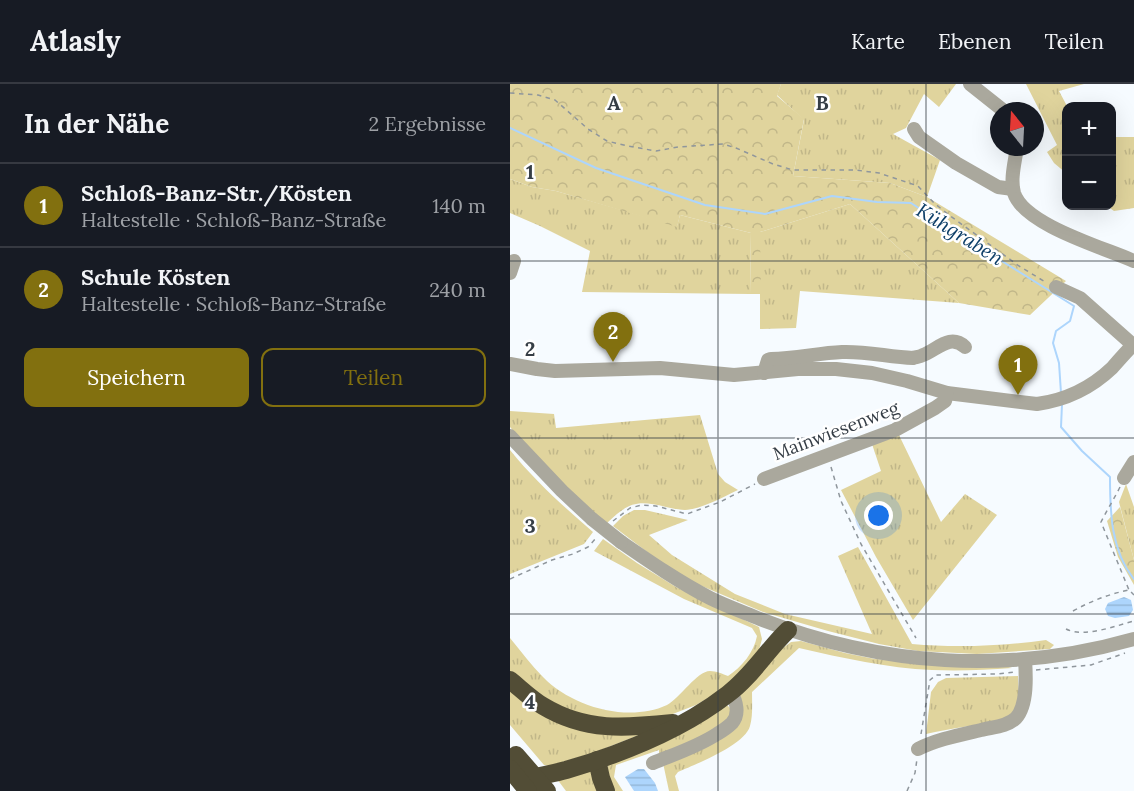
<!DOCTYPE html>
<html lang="de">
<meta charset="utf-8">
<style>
:root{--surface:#171b24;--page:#242831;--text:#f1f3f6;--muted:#9ea1a6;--line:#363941;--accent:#82700f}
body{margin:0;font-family:Lora,serif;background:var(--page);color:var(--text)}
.controls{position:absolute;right:18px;top:18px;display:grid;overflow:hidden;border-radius:12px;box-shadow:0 6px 24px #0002}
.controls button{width:54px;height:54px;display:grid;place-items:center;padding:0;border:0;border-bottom:2px solid var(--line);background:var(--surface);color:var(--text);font:30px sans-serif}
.compass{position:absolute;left:480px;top:18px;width:54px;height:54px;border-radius:50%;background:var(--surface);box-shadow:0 6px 24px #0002;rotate:342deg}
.you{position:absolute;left:369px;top:432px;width:21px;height:21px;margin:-15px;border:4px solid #fff;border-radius:50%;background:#1a73e8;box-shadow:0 0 0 9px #1a73e833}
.badge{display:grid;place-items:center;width:39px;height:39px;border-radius:50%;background:var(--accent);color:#fff;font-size:20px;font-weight:700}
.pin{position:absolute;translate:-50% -50px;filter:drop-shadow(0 2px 3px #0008)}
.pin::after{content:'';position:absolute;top:32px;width:21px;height:18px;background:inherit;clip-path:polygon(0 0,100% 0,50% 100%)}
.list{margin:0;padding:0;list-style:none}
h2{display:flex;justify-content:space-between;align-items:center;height:78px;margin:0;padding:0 24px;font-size:26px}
h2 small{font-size:20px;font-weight:400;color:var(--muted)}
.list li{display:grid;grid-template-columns:39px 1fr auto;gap:18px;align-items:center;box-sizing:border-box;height:84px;padding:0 24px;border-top:2px solid var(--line)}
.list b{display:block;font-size:22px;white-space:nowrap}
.list p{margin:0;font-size:20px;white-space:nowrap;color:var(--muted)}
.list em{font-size:20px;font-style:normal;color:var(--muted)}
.actions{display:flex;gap:12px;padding:18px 24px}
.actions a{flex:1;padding:14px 0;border:2px solid var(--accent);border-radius:12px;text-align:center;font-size:21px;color:var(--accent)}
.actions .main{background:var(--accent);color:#fff}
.map{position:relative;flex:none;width:624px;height:707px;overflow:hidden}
header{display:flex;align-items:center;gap:36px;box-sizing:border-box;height:84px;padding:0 30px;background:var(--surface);border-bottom:2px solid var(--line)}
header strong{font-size:28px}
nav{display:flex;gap:33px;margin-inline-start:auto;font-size:21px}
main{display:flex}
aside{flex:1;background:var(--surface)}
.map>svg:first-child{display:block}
.grass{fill:url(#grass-tufts)}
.forest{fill:url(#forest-crowns)}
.water{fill:url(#water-rules)}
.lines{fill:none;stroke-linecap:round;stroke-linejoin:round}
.stream{stroke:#add5fc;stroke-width:2}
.path{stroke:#8f969c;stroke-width:1.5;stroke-dasharray:4.5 4.5;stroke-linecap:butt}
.minor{stroke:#aaa89d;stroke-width:14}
.highway{stroke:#524d36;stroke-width:18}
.minor-bridge{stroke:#aaa89d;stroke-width:14}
.highway-bridge{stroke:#524d36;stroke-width:18}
.grid{fill:none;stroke:#363e46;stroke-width:1.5;stroke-opacity:0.55}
.labels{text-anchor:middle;stroke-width:5;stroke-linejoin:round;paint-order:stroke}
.street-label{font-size:18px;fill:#363e46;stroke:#fff}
.water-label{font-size:20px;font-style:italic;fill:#0e3f68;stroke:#fff}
.grid-label{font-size:20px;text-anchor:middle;font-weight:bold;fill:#363e46;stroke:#fff;stroke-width:5;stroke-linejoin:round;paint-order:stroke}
</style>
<header>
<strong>Atlasly</strong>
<nav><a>Karte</a><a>Ebenen</a><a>Teilen</a></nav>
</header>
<main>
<aside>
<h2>In der Nähe<small>2 Ergebnisse</small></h2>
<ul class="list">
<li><span class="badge">1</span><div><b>Schloß-Banz-Str./Kösten</b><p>Haltestelle · Schloß-Banz-Straße</p></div><em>140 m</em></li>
<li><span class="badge">2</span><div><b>Schule Kösten</b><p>Haltestelle · Schloß-Banz-Straße</p></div><em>240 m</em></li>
</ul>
<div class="actions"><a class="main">Speichern</a><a>Teilen</a></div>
</aside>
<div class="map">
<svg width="624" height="707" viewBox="0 0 624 707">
<defs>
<pattern id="grass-tufts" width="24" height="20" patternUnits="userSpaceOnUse" patternTransform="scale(1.5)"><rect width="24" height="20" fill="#e0d49d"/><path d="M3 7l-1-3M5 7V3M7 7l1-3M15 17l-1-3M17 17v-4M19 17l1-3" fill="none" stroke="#c1b789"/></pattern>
<pattern id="forest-crowns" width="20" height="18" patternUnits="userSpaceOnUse" patternTransform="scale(1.5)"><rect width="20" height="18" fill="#e0d49d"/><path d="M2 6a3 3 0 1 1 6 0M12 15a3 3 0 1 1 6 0" fill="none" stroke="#c1b789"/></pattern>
<pattern id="water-rules" width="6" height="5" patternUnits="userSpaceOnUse" patternTransform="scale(1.5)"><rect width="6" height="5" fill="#add5fc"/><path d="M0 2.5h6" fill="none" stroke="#95b8d9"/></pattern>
</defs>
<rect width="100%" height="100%" fill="#f6fbff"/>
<g class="grass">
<polygon points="271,0 446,0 429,23 414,10 396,44 383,50 430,76 417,113 380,99 283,92 294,36 267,11"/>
<polygon points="516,0 574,0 549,7 557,22 556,89 544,79 537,68 547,61"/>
<polygon points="602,53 624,53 624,124 604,127 597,122 602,122"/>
<polygon points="0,95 22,103 46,107 167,142 170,131 241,149 240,210 72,208 80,167 30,142 0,129"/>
<polygon points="340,120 449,219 290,207 286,244 250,245 250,148"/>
<path d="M0 327 44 330 46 344 190 331 208 390 215 398 228 406C213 413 192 425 175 426 169 426 162 424 156 423 127 416 119 418 97 439 61 411 30 378 0 343Z"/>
<polygon points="388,349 431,438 455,410 487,431 403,536 366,473 331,406 371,387 362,360"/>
<path d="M0 366C25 397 53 422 83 448L74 460 0 490Z"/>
<polygon points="616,400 624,423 624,476 609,418"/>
<path d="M124 426H135L178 436 139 451 162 471 225 510 275 530 362 550 328 472 348 463 402 560C447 564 492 562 536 556L544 561 540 565 467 570 408 567 369 560 318 547 253 528 187 500 153 480 103 442 113 432Z"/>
<path d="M93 455 127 479 166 503 249 543 252 555 249 566 230 590 205 610 186 621 155 633 98 637 53 626 0 590V554C11 567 21 581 33 593 62 623 118 639 157 621 170 614 187 587 200 587 206 587 213 590 218 592 232 583 244 568 247 552L242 544 174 515 84 467Z"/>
<path d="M291 557 335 569 365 575 443 580H487L502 584C476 586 449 587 422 586 377 584 333 574 289 564L242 608C242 619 243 632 240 642 235 661 186 680 168 688L165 692 169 707H159L153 679 214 650 228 612 269 567 281 558Z"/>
<path d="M508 592C508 602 511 616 506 625 496 641 469 640 453 643 441 645 428 647 416 650L421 608 428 598 436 594Z"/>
<polygon points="0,603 11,614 137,648 83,669 39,682 34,681 0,641"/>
<polygon points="216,620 220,624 222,630 209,645 149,672 149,666 106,681 104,693 113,707 104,707 96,688 98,681"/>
<polygon points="83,684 92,707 56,707 47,695"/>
</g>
<g class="forest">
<polygon points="0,0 271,0 267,12 294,35 283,92 380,99 417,113 556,197 520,231 449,219 340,120 250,148 251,210 240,210 241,149 170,131 167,143 46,107 22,103 0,95"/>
<polygon points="610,423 624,476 624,501 608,473 597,437"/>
</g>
<g class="water">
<polygon points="614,513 621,516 623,526 619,532 605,534 598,532 595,525 598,519"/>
<polygon points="128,685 134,685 145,699 148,707 124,707 115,693"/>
</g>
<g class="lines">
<g class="stream">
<polyline points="0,44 86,84 195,121 255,130 322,112 367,118 401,119 442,146 564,222 560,237 546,247 543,259 549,279 551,309"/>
<path d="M552 320 551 343 572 367 600 393C600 428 601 467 624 495"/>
</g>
<g class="path">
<polyline points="0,9 28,11 45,16 78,45 97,57 118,62 146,67 168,63 213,60 226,64 263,80 283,86 345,86 369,89 408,102 424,119 439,131 509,182 537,199"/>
<polyline points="321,383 331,417 351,460 406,554"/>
<path d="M610 403C604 415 597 426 591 438L619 506"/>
<polyline points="103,437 120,424 132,421 146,422 177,430 210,418 245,400"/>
<polyline points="0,495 42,476 63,470 78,463 87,453"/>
<path d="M563 527C581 517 599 510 619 506L624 511"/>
<path d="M556 545C574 554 605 542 624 537"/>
<polyline points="526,586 581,581 615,569"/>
<polyline points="411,650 420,596 426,591 488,590 506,588"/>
<polyline points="397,707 405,689 407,675"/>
</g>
<g class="minor">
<polyline points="460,0 494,27"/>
<polyline points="404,45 409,53 446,79 488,103 503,105"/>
<path d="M507 63C505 78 500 95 504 109 514 141 595 164 624 177"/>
<polyline points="0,189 4,177"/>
<polyline points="546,203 570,214 623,261"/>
<path d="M0 280 27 285 45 287 150 284 224 291 288 285H326L362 289 397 297 437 309 527 320C556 316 581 304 602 284 609 276 616 268 624 260"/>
<path d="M254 289 258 276 261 275C285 275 308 269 332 268 356 267 379 273 403 274 406 273 410 273 413 271 427 266 440 249 455 263"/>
<polyline points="0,352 52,407 82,435"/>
<polyline points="614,394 624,378"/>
<polyline points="254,395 385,346 425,324 435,317 437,309"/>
<path d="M111 458C140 478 169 498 200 514 216 522 233 528 250 535 371 582 498 591 624 555"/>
<path d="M408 665C428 655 450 651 471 646 482 643 497 643 506 634 518 621 516 590 515 575"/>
<path d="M143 679C165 670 187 663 207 650 212 647 218 643 222 639 230 630 226 617 221 608"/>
</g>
<g class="highway">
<path d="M0 596C10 604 21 615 33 622 76 648 115 644 163 639"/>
<polyline points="87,676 91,694 96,707"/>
<path d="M11 696C26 693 41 690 56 686 111 670 173 645 218 610 242 592 257 566 278 546"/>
</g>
<polyline class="minor-bridge" points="82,435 111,458"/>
<g class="highway-bridge">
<polyline points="6,671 37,707"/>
<polyline points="0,685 18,707"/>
</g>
</g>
<path class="grid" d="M208 0V707M416 0V707M0 177H624M0 354H624M0 530H624"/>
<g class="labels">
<g class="street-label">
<text transform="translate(326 347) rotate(-21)" y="6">Mainwiesenweg</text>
</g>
<g class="water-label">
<text transform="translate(450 150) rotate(32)" y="7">Kühgraben</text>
</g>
</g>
<g class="grid-label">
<text x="104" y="26">A</text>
<text x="312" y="26">B</text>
<text x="20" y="95">1</text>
<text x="20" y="272">2</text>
<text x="20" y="449">3</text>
<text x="20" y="625">4</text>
</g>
</svg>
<div class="controls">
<button>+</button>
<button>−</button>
</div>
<svg class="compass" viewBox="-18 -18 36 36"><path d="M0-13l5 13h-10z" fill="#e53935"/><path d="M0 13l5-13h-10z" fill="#9ea1a6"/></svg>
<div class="you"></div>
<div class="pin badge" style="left:508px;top:311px">1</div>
<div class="pin badge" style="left:103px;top:278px">2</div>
</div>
</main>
